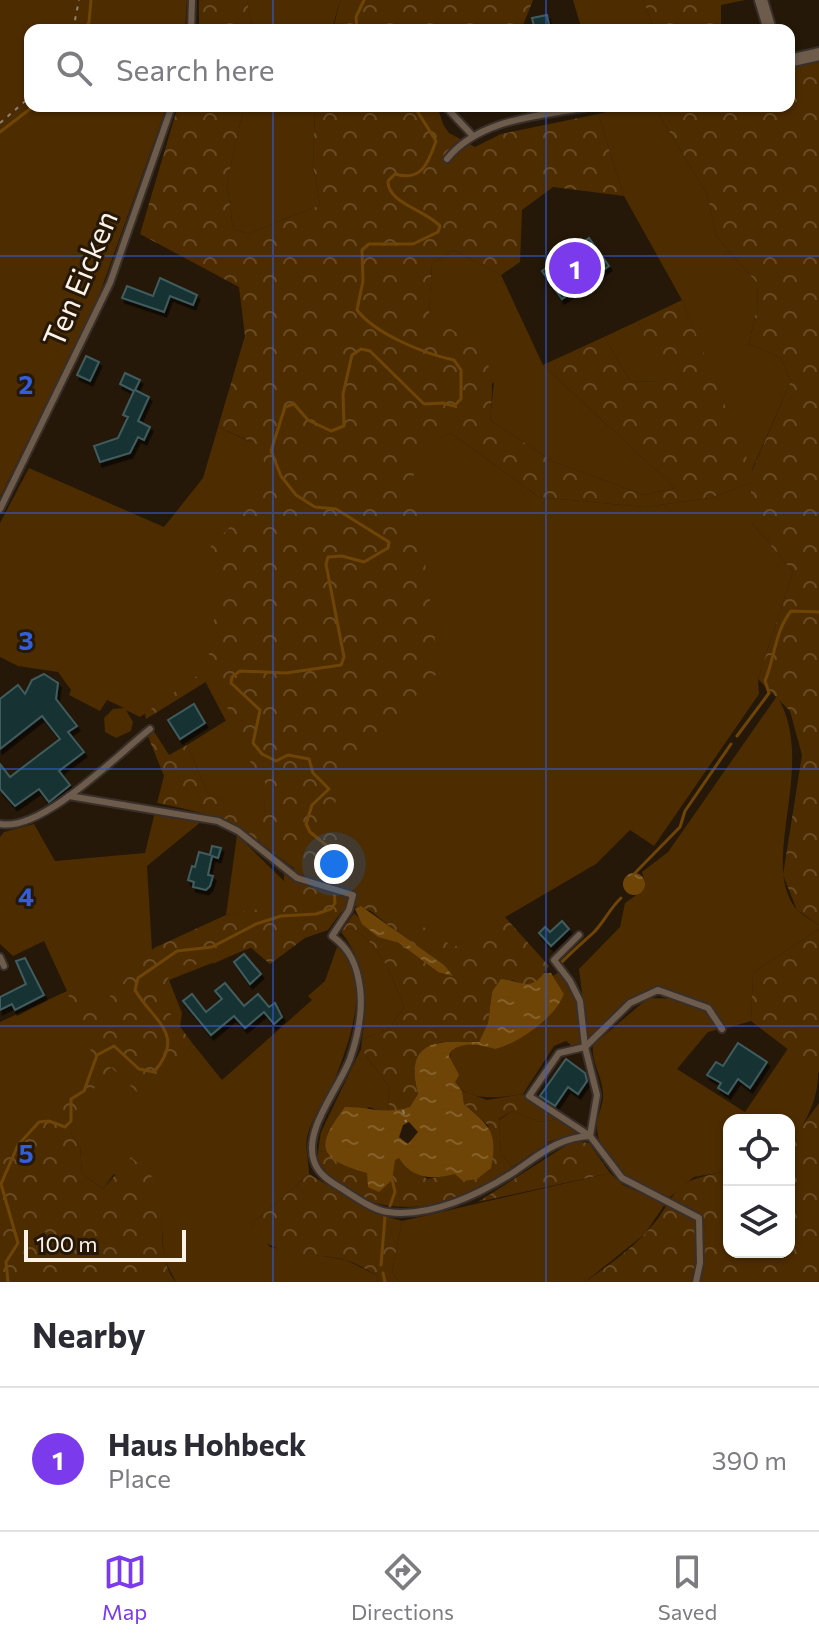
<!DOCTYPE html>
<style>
:root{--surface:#fff;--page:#f2f2f3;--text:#2b2b33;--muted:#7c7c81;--line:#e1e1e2;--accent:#7c3aed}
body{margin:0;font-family:Commissioner,sans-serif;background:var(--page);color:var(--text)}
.controls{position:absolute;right:24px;bottom:24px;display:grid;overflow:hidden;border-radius:16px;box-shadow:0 2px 6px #0004}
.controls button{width:72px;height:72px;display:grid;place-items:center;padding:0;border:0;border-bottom:2px solid var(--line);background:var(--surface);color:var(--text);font:40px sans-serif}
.scale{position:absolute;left:24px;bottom:20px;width:162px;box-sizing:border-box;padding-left:8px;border:4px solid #fcf2e8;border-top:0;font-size:22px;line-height:28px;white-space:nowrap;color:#fcf2e8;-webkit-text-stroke:6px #251808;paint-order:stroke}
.you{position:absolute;left:334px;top:864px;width:28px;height:28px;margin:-20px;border:6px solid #fff;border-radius:50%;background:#1a73e8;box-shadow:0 0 0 12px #1a73e833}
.badge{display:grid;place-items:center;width:52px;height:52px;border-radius:50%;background:var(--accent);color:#fff;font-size:26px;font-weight:700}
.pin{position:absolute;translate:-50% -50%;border:4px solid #fff;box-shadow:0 2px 8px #0006}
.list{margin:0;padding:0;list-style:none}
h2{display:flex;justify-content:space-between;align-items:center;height:104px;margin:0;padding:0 32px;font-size:34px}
h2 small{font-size:26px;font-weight:400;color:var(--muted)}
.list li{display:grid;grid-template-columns:52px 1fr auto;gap:24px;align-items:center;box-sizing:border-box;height:144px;padding:0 32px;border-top:2px solid var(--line)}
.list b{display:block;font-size:30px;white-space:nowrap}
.list p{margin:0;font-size:26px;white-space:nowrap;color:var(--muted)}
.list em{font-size:26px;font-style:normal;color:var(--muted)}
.icon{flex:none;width:44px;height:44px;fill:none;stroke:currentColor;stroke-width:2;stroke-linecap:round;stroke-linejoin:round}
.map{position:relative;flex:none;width:819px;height:1282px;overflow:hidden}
.search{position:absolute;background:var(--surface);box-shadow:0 2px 6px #0004;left:24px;right:24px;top:24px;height:88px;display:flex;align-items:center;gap:20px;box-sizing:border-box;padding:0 28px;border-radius:16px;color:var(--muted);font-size:30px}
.sheet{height:248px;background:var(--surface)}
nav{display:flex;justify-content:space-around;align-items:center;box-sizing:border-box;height:112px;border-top:2px solid var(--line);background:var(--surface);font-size:22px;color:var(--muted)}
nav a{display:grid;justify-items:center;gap:4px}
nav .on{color:var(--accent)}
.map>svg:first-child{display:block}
.green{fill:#4d2c00}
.forest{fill:url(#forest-crowns)}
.water{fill:url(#water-ripples);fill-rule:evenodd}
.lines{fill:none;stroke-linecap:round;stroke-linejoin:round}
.stream{stroke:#6f4507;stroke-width:3}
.building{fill:#163233;stroke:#405c5e;stroke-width:2;filter:url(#shadow)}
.service-casing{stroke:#392f2a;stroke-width:10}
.minor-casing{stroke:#392f2a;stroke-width:16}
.path{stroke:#8e8275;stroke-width:2;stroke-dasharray:4 6;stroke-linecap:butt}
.service{stroke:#6d5c4b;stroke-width:6}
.minor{stroke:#6d5c4b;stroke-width:12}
.grid{fill:none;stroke:#335eda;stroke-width:2;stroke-opacity:0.55}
.labels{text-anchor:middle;stroke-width:6;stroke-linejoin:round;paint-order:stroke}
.street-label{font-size:30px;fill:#fcf2e8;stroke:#251808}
.grid-label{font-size:26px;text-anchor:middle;font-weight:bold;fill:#335eda;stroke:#251808;stroke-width:6;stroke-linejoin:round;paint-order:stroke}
</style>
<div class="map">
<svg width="819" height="1282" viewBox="0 0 819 1282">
<defs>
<pattern id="forest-crowns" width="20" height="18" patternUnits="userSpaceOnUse" patternTransform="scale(2)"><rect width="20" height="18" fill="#4d2c00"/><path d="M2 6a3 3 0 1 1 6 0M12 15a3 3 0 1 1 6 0" fill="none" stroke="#684b25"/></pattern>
<pattern id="water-ripples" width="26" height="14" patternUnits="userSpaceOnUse" patternTransform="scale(2)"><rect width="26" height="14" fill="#6f4507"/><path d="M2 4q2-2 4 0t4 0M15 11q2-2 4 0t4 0" fill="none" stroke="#84602b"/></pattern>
<filter id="shadow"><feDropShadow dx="2.5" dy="4.5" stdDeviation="0" flood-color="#0009"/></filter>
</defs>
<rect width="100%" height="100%" fill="#251808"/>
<g class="green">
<polygon points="0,0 187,0 185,30 30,30 30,106 167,106 96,304 0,497"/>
<polygon points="247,0 340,0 332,30 253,30"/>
<polygon points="573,0 643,0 655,30 582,30"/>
<polygon points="244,106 315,106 313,165 320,205 248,234 233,229 227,183"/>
<path d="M385 106H437L450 144 422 261 429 311 432 264 453 250 501 275 543 365 675 488 644 495 552 461 490 420 494 382 430 443 451 433 539 497 644 507 710 498 751 483V522L793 572 758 679 759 694 654 846 630 830 596 864 454 947 369 901 169 980 182 1013 175 1063 193 1044 222 1080 312 1000 308 996 325 981 337 947C374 977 349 1044 334 1081 327 1099 312 1117 307 1137 305 1147 309 1163 309 1174L252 1224 270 1247 346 1260 378 1276 376 1282H176L164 1259 161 1216 114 1174 103 1189 82 1173 80 1147 71 1134 74 1126 0 1282V1022L67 991 44 941 13 956 0 944V837L4 832 34 824 55 861 145 853 155 812 202 821 147 866 152 950 271 908 226 915 237 835 284 881V874L300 865 265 798 264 819 208 794 187 745 222 723 237 742 206 683 208 669 140 717 126 710 133 722 131 731 116 738 105 732 104 718 113 709 124 708 107 700 100 711 69 695 71 690 58 672 18 666 0 657V523L29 468 164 527 203 478 218 427 251 442Z"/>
<polygon points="634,106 654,106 707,194 717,237 757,283 758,303 749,344 780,357 791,381 751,472 682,300 624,196 598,114"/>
<polygon points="638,321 663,381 631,382 604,337"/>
<path d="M777 696C819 765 756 865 798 911 804 916 813 921 819 925V929L753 973 751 1021 727 1028C714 1008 704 1002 683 995 636 980 619 1010 588 1039L579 969 620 927 625 903 639 893 645 882 642 872 668 852Z"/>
<path d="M350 928C379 940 394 979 404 1008L387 1030 362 1039C368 1003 365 961 341 932Z"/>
<path d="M559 972 575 996 582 1043 574 1048 566 1041 554 1046 523 1094C487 1100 442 1103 451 1050 463 1041 481 1045 495 1049 516 1035 555 1018 564 994L553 976Z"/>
<path d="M648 998C671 998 713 1001 716 1030L708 1032 677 1069 745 1112 789 1047C798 1054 813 1062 818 1072 819 1098 805 1126 789 1144V1120H729V1171L694 1177 670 1197C638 1184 601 1169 597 1129 596 1117 604 1105 603 1093 602 1075 591 1063 593 1045Z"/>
<polygon points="361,1049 388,1085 389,1114 369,1107 323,1152 318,1151 321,1132"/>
<polygon points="512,1111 540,1122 558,1119 578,1132 551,1141 512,1167 501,1154 499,1120"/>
<polygon points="610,1173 623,1185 665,1204 645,1234 585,1282 399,1282 392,1271 402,1221"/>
</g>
<g class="forest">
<polygon points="199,0 247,0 253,30 199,30"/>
<polygon points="340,0 533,0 521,30 333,30"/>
<polygon points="643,0 745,0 721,5 721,30 655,30"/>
<path d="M819 61V925L797 910 783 875 802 755 790 711 758 679 793 572 751 522V483L710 498 644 507 539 497 451 433 427 445 408 488 420 522 439 671 341 775 334 809 342 885C297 882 277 850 240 829 214 814 187 809 157 803L164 776 147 734 153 730 169 755 187 745 208 794 264 818 265 782 222 723 232 717 212 678 146 719 145 713 207 669 222 565 204 553 269 488 261 446 218 427 245 336 239 287 140 234 178 106H244L227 183 233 229 248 234 320 205 313 165 315 106H430L449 133 475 147 501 134 598 114 624 196 553 187 522 210 520 262 501 275 453 250 432 264 429 315C483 351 498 350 490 420L552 461 644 495 675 488 543 365 604 337 631 382 662 381 638 321 682 300 752 471 791 381 780 357 749 344 758 303 757 283 717 237 707 194 654 106H789V68Z"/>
<path d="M300 885 348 894 350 900 328 930 305 938 270 964 250 947 215 963 176 966 157 996 193 1044 144 1099 111 1067 80 1106V1118L71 1134 80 1147 82 1173 103 1189 131 1157C137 1163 145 1168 150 1174 172 1202 151 1253 176 1282H0V1151L20 1125 57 1113 64 1122 62 1103 73 1092 92 1054 67 991 96 1012 154 948 226 915 298 902Z"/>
<path d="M366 889 454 947 504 916 549 966 537 983 527 986 512 980 492 992 488 1023 479 1042C436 1039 404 1041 418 1094L410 1108 389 1114 388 1085 361 1049 362 1039 387 1030 404 1008C394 979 379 940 350 928L341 932 354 913 378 937 399 943 438 972 444 965 425 955 371 911 361 907 355 909Z"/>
<polygon points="819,929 819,1073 751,1021 753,973"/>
<path d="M462 1091 487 1100 523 1094 558 1119 540 1122 512 1111 499 1119 501 1154 512 1167C461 1213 360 1229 318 1161V1151L323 1152 325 1143 328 1155 400 1158 427 1179 455 1174 489 1126 464 1104Z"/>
<path d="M819 1103V1282H585C605 1268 626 1253 644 1235 683 1195 661 1182 729 1171V1252H789V1144Z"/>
<polygon points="573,1141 589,1143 610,1173 478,1202"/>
<path d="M309 1174 374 1213 402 1221 392 1271 399 1282H376L378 1276C367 1270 355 1262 342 1259 312 1252 263 1258 252 1224Z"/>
</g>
<g class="water">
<circle cx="634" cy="884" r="11"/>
<polygon points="361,906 444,965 453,976 438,972 399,943 378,937 362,924 355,909"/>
<path d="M544 973H551L564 994C555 1018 519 1043 495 1049 481 1045 463 1041 451 1051L449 1056 459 1075 455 1082 462 1091 464 1104C490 1127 498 1131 491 1168L477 1179 463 1181 455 1174C433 1180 412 1179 399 1158L395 1160 392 1180 379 1192 368 1187 367 1173C320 1159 313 1149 345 1107 371 1107 385 1115 410 1107L418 1094C404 1040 436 1040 479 1042L488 1023 492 992 501 979C521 981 530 992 544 973ZM409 1122 418 1132 408 1144 399 1137 403 1125Z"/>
</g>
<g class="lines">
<g class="stream">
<polyline points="85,30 89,22 91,0"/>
<polyline points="357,30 356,17 364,0"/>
<polyline points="0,132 34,106"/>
<path d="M737 736 769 693 765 681C775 657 775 631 791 611L819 612"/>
<polyline points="634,874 680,827 685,811 731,744"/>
<path d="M559 965C570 953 581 944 593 933 602 925 610 908 621 898"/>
<polyline points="390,1206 395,1192 392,1179"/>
<polyline points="381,1265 385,1217"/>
<polyline points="383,1273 385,1282"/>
<path d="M8 1282 6 1262 18 1243 1 1184 18 1145 39 1122 49 1121 65 1127 71 1121V1099L84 1091 97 1055 114 1046 139 1069 154 1072C187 1034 153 1021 135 990L138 978 177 951 212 947 256 924 281 916 316 914 331 909 335 903 331 849 310 832 306 824 312 805 329 789 313 773 309 759 288 755 276 761 262 754 253 743 260 710 231 683 232 677 240 671 286 673 341 665 344 657 326 564 328 557 342 556 364 562 388 548 389 542 336 509 315 507 296 495 281 476 271 451 285 407 294 404 308 420 331 431 344 426 343 394 352 355 361 349 370 351 424 404 443 403 454 406 461 399V370L454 360C425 354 375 334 357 310L363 281 362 250 369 244H413L438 232 440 226C426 210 387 203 388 181L395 174C422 182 428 163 436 141L414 106"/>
</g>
</g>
<g class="building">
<polygon points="547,15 550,30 535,30 532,18"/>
<polygon points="589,238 609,266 562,299 542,271"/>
<polygon points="160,278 197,295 193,305 170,296 164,312 122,298 127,286 153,296"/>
<polygon points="86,356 99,362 90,381 77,375"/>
<polygon points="125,373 140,380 135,390 149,397 138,421 150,427 144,440 138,437 130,453 100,462 94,446 118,438 128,417 123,415 134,391 120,384"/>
<polygon points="44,674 58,683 56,699 77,726 68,732 84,752 59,771 70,785 49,802 39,789 15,806 0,789 0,764 10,777 60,739 42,716 0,749 0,699 18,685 25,694 32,680"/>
<polygon points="194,704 205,723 180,739 168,720"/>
<polygon points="212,846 221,848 218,858 212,856 208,875 213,876 210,886 206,890 193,887 194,882 188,880 192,866 195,867 199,852 210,855"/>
<polygon points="562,921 569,929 551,946 539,933 545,927 550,932"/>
<polygon points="244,954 261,974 250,984 234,962"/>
<polygon points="25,958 44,995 15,1010 12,1004 0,1010 0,997 26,984 16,961"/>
<polygon points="225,983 244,1006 258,994 269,1007 275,1003 282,1017 274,1024 264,1012 245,1028 234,1016 211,1035 183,1001 192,994 206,1012 222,999 215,991"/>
<polygon points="738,1043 767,1062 750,1088 738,1079 728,1094 718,1088 721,1083 707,1075 716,1062 723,1066"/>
<polygon points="566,1059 585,1073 587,1081 578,1094 568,1087 555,1106 540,1096"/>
</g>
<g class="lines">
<g class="service-casing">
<g id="service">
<polyline points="191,30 192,0"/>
<polyline points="445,106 472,135"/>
<path d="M447 159C480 117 544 116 593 106"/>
<polyline points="0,509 110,283 172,106"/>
<path d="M69 796 218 821 238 831 297 878 353 895 349 910 332 936C350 949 357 965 360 988 363 1012 358 1036 350 1059 339 1088 303 1130 314 1161 318 1175 333 1183 344 1190 357 1198 373 1210 388 1212 430 1218 480 1194 514 1172 539 1155 559 1137 590 1136"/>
<path d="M0 824C42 832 117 755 150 729"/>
<polyline points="579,935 554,960 570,981 580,1001 585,1047 559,1053 529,1096 587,1134"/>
<polyline points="0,957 4,966"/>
<polyline points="696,1282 700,1263 699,1218 622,1178 590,1136 597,1095 585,1047 630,1003 658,990 708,1008 722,1029"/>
</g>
</g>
<g class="minor-casing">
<g id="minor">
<polyline points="761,0 770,30"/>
<polyline points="789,61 819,54"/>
</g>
</g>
<g class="path">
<polyline points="73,30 79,0"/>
<polyline points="0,123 30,97"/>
<polyline points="403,1110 406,1122"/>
</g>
<use href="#service" class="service"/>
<use href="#minor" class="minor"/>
</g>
<path class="grid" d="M273 0V30M546 0V30M273 106V1282M546 106V1282M0 256H819M0 513H819M0 769H819M0 1026H819"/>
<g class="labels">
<g class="street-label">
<text transform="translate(81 279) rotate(-67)" y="10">Ten Eicken</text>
</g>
</g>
<g class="grid-label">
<text x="26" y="394">2</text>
<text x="26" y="650">3</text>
<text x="26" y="906">4</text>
<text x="26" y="1163">5</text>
</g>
</svg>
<div class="controls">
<button><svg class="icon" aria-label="locate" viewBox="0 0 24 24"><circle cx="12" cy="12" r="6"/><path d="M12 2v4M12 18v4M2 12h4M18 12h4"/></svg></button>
<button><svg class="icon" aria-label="layers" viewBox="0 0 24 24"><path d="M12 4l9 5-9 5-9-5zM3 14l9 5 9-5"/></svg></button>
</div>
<div class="scale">100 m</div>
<div class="you"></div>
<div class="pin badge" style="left:575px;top:268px">1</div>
<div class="search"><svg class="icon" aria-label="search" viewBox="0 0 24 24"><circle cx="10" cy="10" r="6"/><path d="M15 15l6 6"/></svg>Search here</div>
</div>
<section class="sheet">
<h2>Nearby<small></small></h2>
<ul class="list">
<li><span class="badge">1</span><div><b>Haus Hohbeck</b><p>Place</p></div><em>390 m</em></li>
</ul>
</section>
<nav>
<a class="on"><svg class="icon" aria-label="map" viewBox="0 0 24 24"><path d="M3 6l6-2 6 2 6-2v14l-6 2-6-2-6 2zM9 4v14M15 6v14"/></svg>Map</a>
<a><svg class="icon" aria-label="directions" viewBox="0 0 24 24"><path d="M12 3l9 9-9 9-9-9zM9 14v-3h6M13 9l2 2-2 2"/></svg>Directions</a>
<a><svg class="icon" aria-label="saved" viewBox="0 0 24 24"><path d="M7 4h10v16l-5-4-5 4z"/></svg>Saved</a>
</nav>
